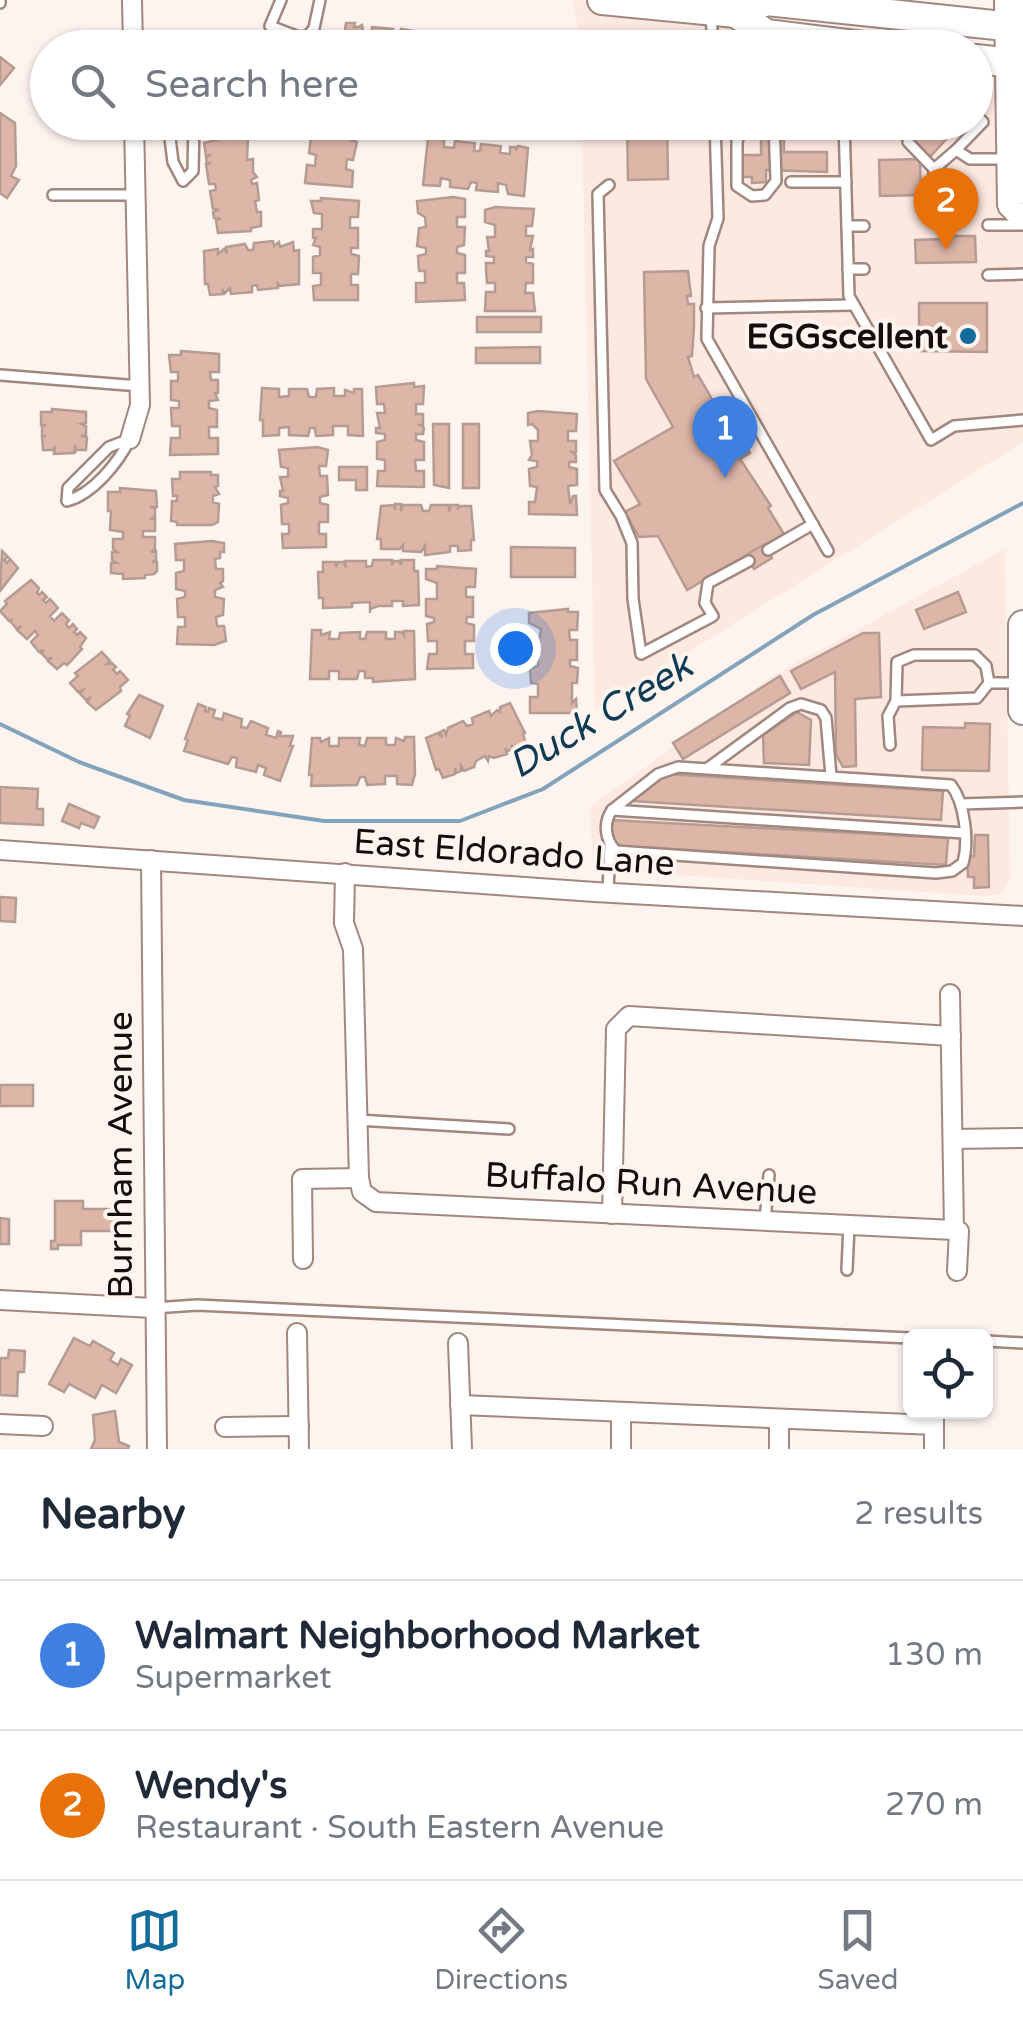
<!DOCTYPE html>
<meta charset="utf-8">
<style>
:root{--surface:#fff;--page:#f6f6f7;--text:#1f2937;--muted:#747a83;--line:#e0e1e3;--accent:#126b9b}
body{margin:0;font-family:"Varela Round",sans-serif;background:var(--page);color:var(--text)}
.controls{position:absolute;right:30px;bottom:30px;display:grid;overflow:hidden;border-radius:15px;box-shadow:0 2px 8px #0004}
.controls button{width:90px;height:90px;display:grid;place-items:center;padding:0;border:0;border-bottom:2px solid var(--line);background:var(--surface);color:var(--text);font:50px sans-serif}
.you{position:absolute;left:515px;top:648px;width:35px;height:35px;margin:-25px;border:8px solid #fff;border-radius:50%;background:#1a73e8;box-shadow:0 0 0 15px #1a73e833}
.badge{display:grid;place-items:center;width:65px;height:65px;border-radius:50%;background:var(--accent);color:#fff;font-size:32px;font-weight:700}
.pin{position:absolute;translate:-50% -82px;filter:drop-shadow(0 2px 5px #0008)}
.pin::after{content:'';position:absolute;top:52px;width:35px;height:30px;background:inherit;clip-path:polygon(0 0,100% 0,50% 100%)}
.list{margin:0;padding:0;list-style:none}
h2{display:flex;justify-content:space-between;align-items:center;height:130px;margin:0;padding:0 40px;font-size:42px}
h2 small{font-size:32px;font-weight:400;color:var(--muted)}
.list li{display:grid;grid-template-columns:65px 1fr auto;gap:30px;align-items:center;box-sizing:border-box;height:150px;padding:0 40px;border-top:2px solid var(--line)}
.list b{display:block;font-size:38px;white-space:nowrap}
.list p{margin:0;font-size:32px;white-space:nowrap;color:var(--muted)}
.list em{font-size:32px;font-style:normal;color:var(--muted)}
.icon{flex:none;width:55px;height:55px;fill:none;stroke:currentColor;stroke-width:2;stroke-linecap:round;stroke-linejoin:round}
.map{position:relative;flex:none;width:1023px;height:1449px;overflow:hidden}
.search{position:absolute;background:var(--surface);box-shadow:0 2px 8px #0004;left:30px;right:30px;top:30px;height:110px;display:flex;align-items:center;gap:25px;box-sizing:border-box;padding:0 35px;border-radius:55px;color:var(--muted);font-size:38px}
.sheet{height:430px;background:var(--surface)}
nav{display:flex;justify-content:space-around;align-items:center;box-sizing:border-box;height:140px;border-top:2px solid var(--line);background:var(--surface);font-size:28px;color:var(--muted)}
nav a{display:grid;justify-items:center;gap:5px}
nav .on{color:var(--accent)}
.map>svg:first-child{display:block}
.built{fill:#fee9e1}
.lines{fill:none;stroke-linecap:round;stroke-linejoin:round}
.stream{stroke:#82a3bb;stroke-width:4}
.building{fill:#ddb6a7;stroke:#b59c93;stroke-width:2.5}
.lane-casing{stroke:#a0887f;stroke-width:14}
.street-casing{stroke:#a0887f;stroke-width:22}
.primary-casing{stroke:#a0887f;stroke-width:32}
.lane{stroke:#fff;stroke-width:9}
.street{stroke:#fff;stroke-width:18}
.primary{stroke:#fff;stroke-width:28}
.poi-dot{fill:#126b9b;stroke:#fdf3ef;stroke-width:4}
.labels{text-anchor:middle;stroke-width:8;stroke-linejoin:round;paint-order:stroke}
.poi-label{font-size:35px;font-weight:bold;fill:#160d0a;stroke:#fdf3ef;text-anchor:end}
.street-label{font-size:35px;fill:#160d0a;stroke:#fdf3ef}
.water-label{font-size:38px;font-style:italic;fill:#0f3a53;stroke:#fdf3ef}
</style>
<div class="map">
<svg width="1023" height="1449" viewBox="0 0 1023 1449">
<rect width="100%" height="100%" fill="#fdf3ef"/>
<g class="built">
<polygon points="573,0 736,13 789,47 581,47"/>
<polygon points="976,74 983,74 995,91 997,197 1023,217 1023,442 595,711 582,123 976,122"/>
<polygon points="1005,549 1010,880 1001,894 981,896 593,869 590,807 771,677"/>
</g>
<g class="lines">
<polyline class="stream" points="0,724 79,762 184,800 324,821 460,821 543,789 813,615 1023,503"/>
</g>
<g class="building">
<polygon points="346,23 355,23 354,27 358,27 362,25 363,32 372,33 372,27 393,29 393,36 399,37 401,29 420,32 418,39 429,40 430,33 447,34 447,48 342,48"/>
<polygon points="468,34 483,35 482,45 495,46 496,39 515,41 514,48 464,48"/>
<polygon points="521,41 541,43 541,48 521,48"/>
<polygon points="0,57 14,68 0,85"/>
<polygon points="0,113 15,123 16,166 11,176 19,180 7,198 0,193"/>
<polygon points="315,122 360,122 356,129 359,129 359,133 351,134 350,140 357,142 353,160 347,159 346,169 353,171 352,187 305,183 307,165 315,166 316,155 309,153 311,137 319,136"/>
<polygon points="627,122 667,122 668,179 628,180"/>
<polygon points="761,122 784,122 784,152 827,152 827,172 766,170 766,182 752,183 752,177 732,177 731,155 761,155"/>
<polygon points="922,122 962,122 928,159 906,139"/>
<polygon points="237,135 237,139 248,137 247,160 253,159 253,172 257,177 251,180 252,184 257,183 259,200 255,201 257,212 261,212 261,226 251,228 251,231 218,233 216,220 221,219 214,218 213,212 219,210 213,209 210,191 216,190 215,184 209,184 206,164 211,163 207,164 206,157 211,155 206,156 204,143"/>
<polygon points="428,138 444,139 444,147 454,148 455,141 475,143 474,151 480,151 481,144 501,146 500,153 510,154 510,147 516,147 516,150 518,146 528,148 524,196 508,194 506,185 498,183 498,192 476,190 477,183 471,182 468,189 450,187 450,180 441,178 440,186 423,185"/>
<polygon points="920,159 921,195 880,196 879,160"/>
<polygon points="453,197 465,199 465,217 457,217 457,227 465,227 464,245 457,247 457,253 465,255 465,273 457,273 457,283 464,283 465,300 416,302 416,283 425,283 425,271 419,271 418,256 426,254 426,248 417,246 419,228 426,227 425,217 418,213 417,201"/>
<polygon points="321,198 359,201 358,217 350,217 350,228 358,228 358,248 351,248 351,254 359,256 358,274 351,274 351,285 358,285 358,300 314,300 313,286 321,285 321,273 313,273 313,257 320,255 320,247 313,245 316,238 313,238 313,229 322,229 322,214 314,213 311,201 321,201"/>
<polygon points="496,207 534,209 532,226 526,226 526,236 533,236 530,250 533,249 533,257 526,257 526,262 533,264 533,283 526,283 525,293 533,293 535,311 485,311 486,292 495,292 495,283 487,283 486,270 486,263 494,263 494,257 486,256 486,251 489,251 487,237 495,237 495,225 485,222 485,210"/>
<polygon points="941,236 975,236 976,262 916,263 915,240 941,239"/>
<polygon points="273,241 274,246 279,242 280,247 293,242 294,251 299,250 299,284 280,286 277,282 278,288 258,290 257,285 252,286 252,292 231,294 230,288 225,293 222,289 223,294 210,295 208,284 205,284 204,251 218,249 218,254 224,249 227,253 226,247 245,244 248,250 253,250 254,243"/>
<polygon points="688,271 691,296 687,296 688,304 694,304 694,326 692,356 688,357 694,377 698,375 713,401 709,404 717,418 726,413 746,445 750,453 740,459 771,506 768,508 784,534 687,590 658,536 639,537 625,512 640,504 614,461 673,427 646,379 644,272"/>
<polygon points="919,303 987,303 987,352 919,351"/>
<rect x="477" y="317" width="64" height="15"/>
<polygon points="540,347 540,363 476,363 476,348"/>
<polygon points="181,351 219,354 219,372 210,372 211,380 218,380 218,393 215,393 218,400 209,401 209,408 217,410 217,427 209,427 209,438 218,438 218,454 170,455 171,438 180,438 180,426 172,426 171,408 179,408 179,401 171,400 171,381 178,381 178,372 171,372 169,355 181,355"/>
<polygon points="414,383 414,387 424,386 423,404 416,404 416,414 423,414 423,425 420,425 424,428 423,434 416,434 416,440 424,442 424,460 415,460 416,471 424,471 424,487 377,486 378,471 385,471 385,460 377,459 377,442 385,440 385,434 376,433 376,428 380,428 377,413 385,413 384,404 377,404 376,387"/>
<polygon points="262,388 279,389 279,397 289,396 289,389 307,389 309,397 316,397 317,389 334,388 334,396 345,396 345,390 354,393 354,389 362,389 363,436 348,435 348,426 333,426 333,435 316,436 315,428 310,428 308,436 289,435 289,427 279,428 279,435 263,436 263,420 260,420"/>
<polygon points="52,409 86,412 86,423 81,424 86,426 86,435 81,436 87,437 86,450 76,450 75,453 75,445 74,453 54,454 55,446 53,450 43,450 42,437 46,436 42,436 42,426 46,425 41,425 41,412 52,412"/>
<polygon points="538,411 577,414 576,431 568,431 568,441 576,441 576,452 572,452 576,455 576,462 569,462 569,467 577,469 577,485 568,486 570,504 573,496 576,496 577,515 529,514 529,502 535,502 537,487 530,486 529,469 537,467 537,461 529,460 532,455 530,441 538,441 538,430 532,424 528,425 528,413"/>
<polygon points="433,424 449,424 449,488 434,485"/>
<rect x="463" y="424" width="16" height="64"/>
<polygon points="317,447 328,450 326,466 319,466 320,476 327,476 328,495 320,497 320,503 328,505 328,522 319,522 319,534 326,534 326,547 283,548 282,534 289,534 289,524 282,524 281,505 288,503 288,498 280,496 280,491 283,491 280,477 288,477 288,468 281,467 279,450"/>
<polygon points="339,467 367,467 367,490 356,490 356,480 339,480"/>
<polygon points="180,472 211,472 211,475 218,475 218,486 215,487 219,494 213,496 213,502 219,504 218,522 212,525 177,525 177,522 171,521 172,501 177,501 177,496 173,496 172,479 180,479"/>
<polygon points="120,488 156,491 157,507 150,507 155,508 155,517 150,519 155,518 155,531 143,531 143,537 155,537 155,549 151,552 156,551 156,560 152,562 157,562 157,571 154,574 145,575 145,578 123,579 123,574 111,573 111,563 117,563 112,560 112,552 117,552 113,549 113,539 123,539 123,532 110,530 111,511 108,511 108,492 120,492"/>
<polygon points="395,504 401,504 401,511 403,505 421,505 423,511 429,511 431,505 449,505 449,512 451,505 458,505 458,510 458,506 471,506 474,540 471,540 471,550 458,551 458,546 450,546 450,552 425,555 425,546 421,552 403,551 403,545 400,549 381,549 381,539 377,539 381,506 394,505 395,510"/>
<polygon points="212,541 224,543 224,552 220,552 220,558 215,559 216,569 223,569 223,581 220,583 223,587 215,590 215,597 224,599 223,615 216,617 217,626 224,626 226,641 214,645 177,644 178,627 185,627 185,617 178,617 177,599 185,597 185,591 176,589 176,573 184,571 184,560 176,560 175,544"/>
<polygon points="765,544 772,558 754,569 746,555"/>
<polygon points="511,547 575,548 575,577 511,577"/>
<polygon points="2,551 8,557 4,560 7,563 10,559 18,568 0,591"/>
<polygon points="373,560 392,560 392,565 394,561 399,561 401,565 401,560 414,560 414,571 418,571 419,605 403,606 403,601 392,601 392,606 378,606 370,609 370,613 370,602 352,603 352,607 323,608 323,598 319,598 318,572 323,572 323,562 336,562 336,567 338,562 343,562 346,567 345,561 366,561 366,567 372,566"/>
<polygon points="437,566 476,569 475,587 466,587 466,597 473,597 473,617 467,617 466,623 474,625 474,641 465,641 465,654 473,654 473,668 427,669 429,654 437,654 437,641 428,641 427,624 434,622 434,618 426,616 426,599 437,599 437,583 426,579 426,569 437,569"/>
<polygon points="31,580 39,588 37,593 39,595 42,592 47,597 43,600 46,603 50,599 58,608 50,616 54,621 62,613 69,620 66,624 69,628 73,624 77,629 74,632 77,635 80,632 86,638 80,647 82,649 67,665 64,663 57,669 48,661 52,658 47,659 41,653 44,650 39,652 31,642 38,635 35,631 27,639 17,630 21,626 17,629 10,621 13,619 9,621 0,611 7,604 5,601"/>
<polygon points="958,592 966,612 924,629 916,610"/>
<polygon points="568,609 568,612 578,612 577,630 569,630 570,640 577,640 577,660 570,660 570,666 578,668 577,683 572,683 572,703 576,699 577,713 530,713 530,697 538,697 538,684 531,683 530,669 538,666 538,660 530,659 534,651 531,651 531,641 539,642 541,629 529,623 529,613"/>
<polygon points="312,630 321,630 321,635 330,632 329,639 339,639 340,633 360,632 360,639 365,639 367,632 386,632 386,639 395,639 395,632 402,632 404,635 404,631 414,631 415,679 373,682 373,678 365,678 365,671 359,671 357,679 339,679 339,671 329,671 329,679 310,679"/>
<polygon points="863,633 879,633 881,697 855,699 856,766 843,767 836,755 835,672 801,689 791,671"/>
<polygon points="102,652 110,661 107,664 112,663 116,667 113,670 117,674 120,671 128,680 120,687 121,691 96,710 87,702 91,697 86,700 80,694 83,690 78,692 70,683 78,676 75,673"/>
<polygon points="780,676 790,693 683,759 673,743"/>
<polygon points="139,695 163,706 150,738 125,726 130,715 127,714"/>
<polygon points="510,703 525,733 523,734 526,744 515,749 511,745 513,749 508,751 505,748 507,754 494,758 489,756 488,761 485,756 476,761 474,767 464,771 461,766 461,771 456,773 455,768 455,774 443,778 439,769 436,770 426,738 438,733 442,737 440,732 444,730 446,735 448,728 463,721 467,726 473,724 472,718 489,711 491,716 497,710 500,712 500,707"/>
<polygon points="198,704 206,707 205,711 208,712 209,708 215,710 213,717 222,720 224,713 242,719 241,727 247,728 251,721 268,728 266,735 276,738 278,731 281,732 280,736 293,736 290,746 293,746 280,781 264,775 266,768 258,765 256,772 236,767 237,758 232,757 228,764 184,751 188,740 185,739"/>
<polygon points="797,712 811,720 809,765 764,763 763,735"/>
<polygon points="965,723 990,724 989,771 922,770 923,727 965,728"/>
<polygon points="405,737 414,737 415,774 412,785 397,784 397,776 385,776 385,784 367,785 365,777 360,777 357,785 311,786 312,775 309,775 312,738 320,738 321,742 329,738 329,746 339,746 339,738 360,738 359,745 365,746 367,738 386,738 386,745 395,745 396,738 404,741"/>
<polygon points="666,774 943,791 941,820 631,801"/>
<polygon points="0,787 38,789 37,809 43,809 43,825 0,823"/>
<polygon points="69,804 99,817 94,828 81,823 79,828 62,821"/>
<polygon points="611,820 948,838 946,865 620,846 611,837"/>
<polygon points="975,835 988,835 989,887 974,888 974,877 968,877 967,857 974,856"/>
<polygon points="0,897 16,898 15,922 0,921"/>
<rect x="0" y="1085" width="33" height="21"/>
<polygon points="55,1201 83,1201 83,1209 114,1209 114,1231 81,1231 81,1245 58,1245 58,1249 51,1249 51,1241 55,1241"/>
<polygon points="0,1218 9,1219 9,1244 0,1244"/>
<polygon points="74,1338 90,1346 93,1341 114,1353 110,1360 118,1365 121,1359 132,1365 116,1393 102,1385 95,1398 69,1384 64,1392 49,1384"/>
<polygon points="9,1350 25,1351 24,1372 18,1372 17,1396 0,1395 0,1358 8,1358"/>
<polygon points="115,1411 119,1442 129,1446 128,1449 91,1449 95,1440 93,1415"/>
</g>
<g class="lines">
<g class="lane-casing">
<g id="lane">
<polyline points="281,0 270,26 299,37 308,36 314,28 320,0"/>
<polyline points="0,1 0,3"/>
<polyline points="711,14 713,48"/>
<polyline points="592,37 592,48"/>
<polyline points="976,115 983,122 956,150 970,159 1007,159"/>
<polyline points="168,122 173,162 183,181 193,171 194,122"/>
<polyline points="715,122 718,218 709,246 707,339 828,551"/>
<polyline points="743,122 737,142 737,186 752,196 765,195 776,181 774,122"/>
<polyline points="844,122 849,296 931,440 954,426 1023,420"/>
<polyline points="908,142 934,169 934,179"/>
<polyline points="934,169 956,150"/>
<polyline points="791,182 846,182"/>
<polyline points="609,185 598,194 605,490 621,516 632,543 633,599 641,654 713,616 705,603 708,583 749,561"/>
<polyline points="53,195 136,195"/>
<polyline points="988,225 1023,225"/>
<polyline points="847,226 864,226"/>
<polyline points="848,269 864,269"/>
<polyline points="988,275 1023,274"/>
<polyline points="706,308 853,305"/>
<polyline points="0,375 140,386"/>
<path d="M130 439C118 463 93 494 67 501L68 488 109 447Z"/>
<polyline points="768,550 813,524"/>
<polyline points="896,701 897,662 914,655 975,655 986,666 989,683"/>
<polyline points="890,745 888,716 896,701 977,698 989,683 1020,683"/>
<path d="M678 767 951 785C965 803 969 841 963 863L952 871 936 873 616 851C605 840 603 823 612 810L658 774Z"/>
<polyline points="708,768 790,708 801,704 821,710 826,718 831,776"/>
<polyline points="961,804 1023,802"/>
<polyline points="612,810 964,833"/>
<polyline points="608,892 610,845"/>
<polyline points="357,1120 509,1129"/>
<polyline points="765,1221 769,1175"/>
<polyline points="847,1270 849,1225"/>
<polyline points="154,1308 197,1305 910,1338"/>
<polyline points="986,1341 1023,1343"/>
</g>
</g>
<g class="street-casing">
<g id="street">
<polyline points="132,0 133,48"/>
<polyline points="130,439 140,405 134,122"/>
<polyline points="0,850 595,892 1023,916"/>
<polyline points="151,860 157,1449"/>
<polyline points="345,873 344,923 353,949 359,1178 362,1192 376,1202 954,1230"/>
<polyline points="950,994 954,1230 959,1231 957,1271"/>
<polyline points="953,1139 1023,1138"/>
<polyline points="612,1214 616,1029 629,1016 951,1036"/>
<polyline points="303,1259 302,1179 359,1178"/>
<polyline points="0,1300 153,1308"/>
<polyline points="297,1333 299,1449"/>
<polyline points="458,1343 462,1449"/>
<polyline points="460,1405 934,1425"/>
<polyline points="621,1412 621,1449"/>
<polyline points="934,1412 934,1449"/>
<polyline points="779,1419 779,1449"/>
<polyline points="0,1424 43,1426"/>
<polyline points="225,1427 299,1426"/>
</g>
</g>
<g class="primary-casing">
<g id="primary">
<polyline points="602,0 736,13 767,1 1023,28"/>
<polyline points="1009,0 1012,204 1023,215"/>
<polyline points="736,13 766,34 879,48"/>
<polyline points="976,59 1023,64"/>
<polyline points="1023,625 1023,710"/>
</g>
</g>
<use href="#lane" class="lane"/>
<use href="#street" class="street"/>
<use href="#primary" class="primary"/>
</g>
<circle class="poi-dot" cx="968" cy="336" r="10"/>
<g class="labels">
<g class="poi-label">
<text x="948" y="348">EGGscellent</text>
</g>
<g class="street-label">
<text transform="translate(514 852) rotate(4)" y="12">East Eldorado Lane</text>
<text transform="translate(120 1155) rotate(-90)" y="12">Burnham Avenue</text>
<text transform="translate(651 1183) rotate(3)" y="12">Buffalo Run Avenue</text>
</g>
<g class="water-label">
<text transform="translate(600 715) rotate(-31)" y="13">Duck Creek</text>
</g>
</g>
</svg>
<div class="controls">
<button><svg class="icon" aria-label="locate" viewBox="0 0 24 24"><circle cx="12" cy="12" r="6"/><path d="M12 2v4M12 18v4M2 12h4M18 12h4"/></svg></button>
</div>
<div class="you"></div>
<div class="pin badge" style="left:725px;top:478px;background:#3f7fe0">1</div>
<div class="pin badge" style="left:946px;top:250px;background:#e8710a">2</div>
<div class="search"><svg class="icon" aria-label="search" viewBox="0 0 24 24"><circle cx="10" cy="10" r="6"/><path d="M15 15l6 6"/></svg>Search here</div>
</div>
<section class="sheet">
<h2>Nearby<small>2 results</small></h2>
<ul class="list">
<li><span class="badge" style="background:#3f7fe0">1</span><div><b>Walmart Neighborhood Market</b><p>Supermarket</p></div><em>130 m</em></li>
<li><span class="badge" style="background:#e8710a">2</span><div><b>Wendy's</b><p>Restaurant · South Eastern Avenue</p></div><em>270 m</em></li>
</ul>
</section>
<nav>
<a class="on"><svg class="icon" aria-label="map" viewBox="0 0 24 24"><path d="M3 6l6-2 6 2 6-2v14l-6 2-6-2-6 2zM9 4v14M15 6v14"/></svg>Map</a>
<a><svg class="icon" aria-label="directions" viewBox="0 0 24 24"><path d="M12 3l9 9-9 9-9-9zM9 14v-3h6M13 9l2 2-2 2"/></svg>Directions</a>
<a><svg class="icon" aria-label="saved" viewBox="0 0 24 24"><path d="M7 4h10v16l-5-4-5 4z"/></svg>Saved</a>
</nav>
